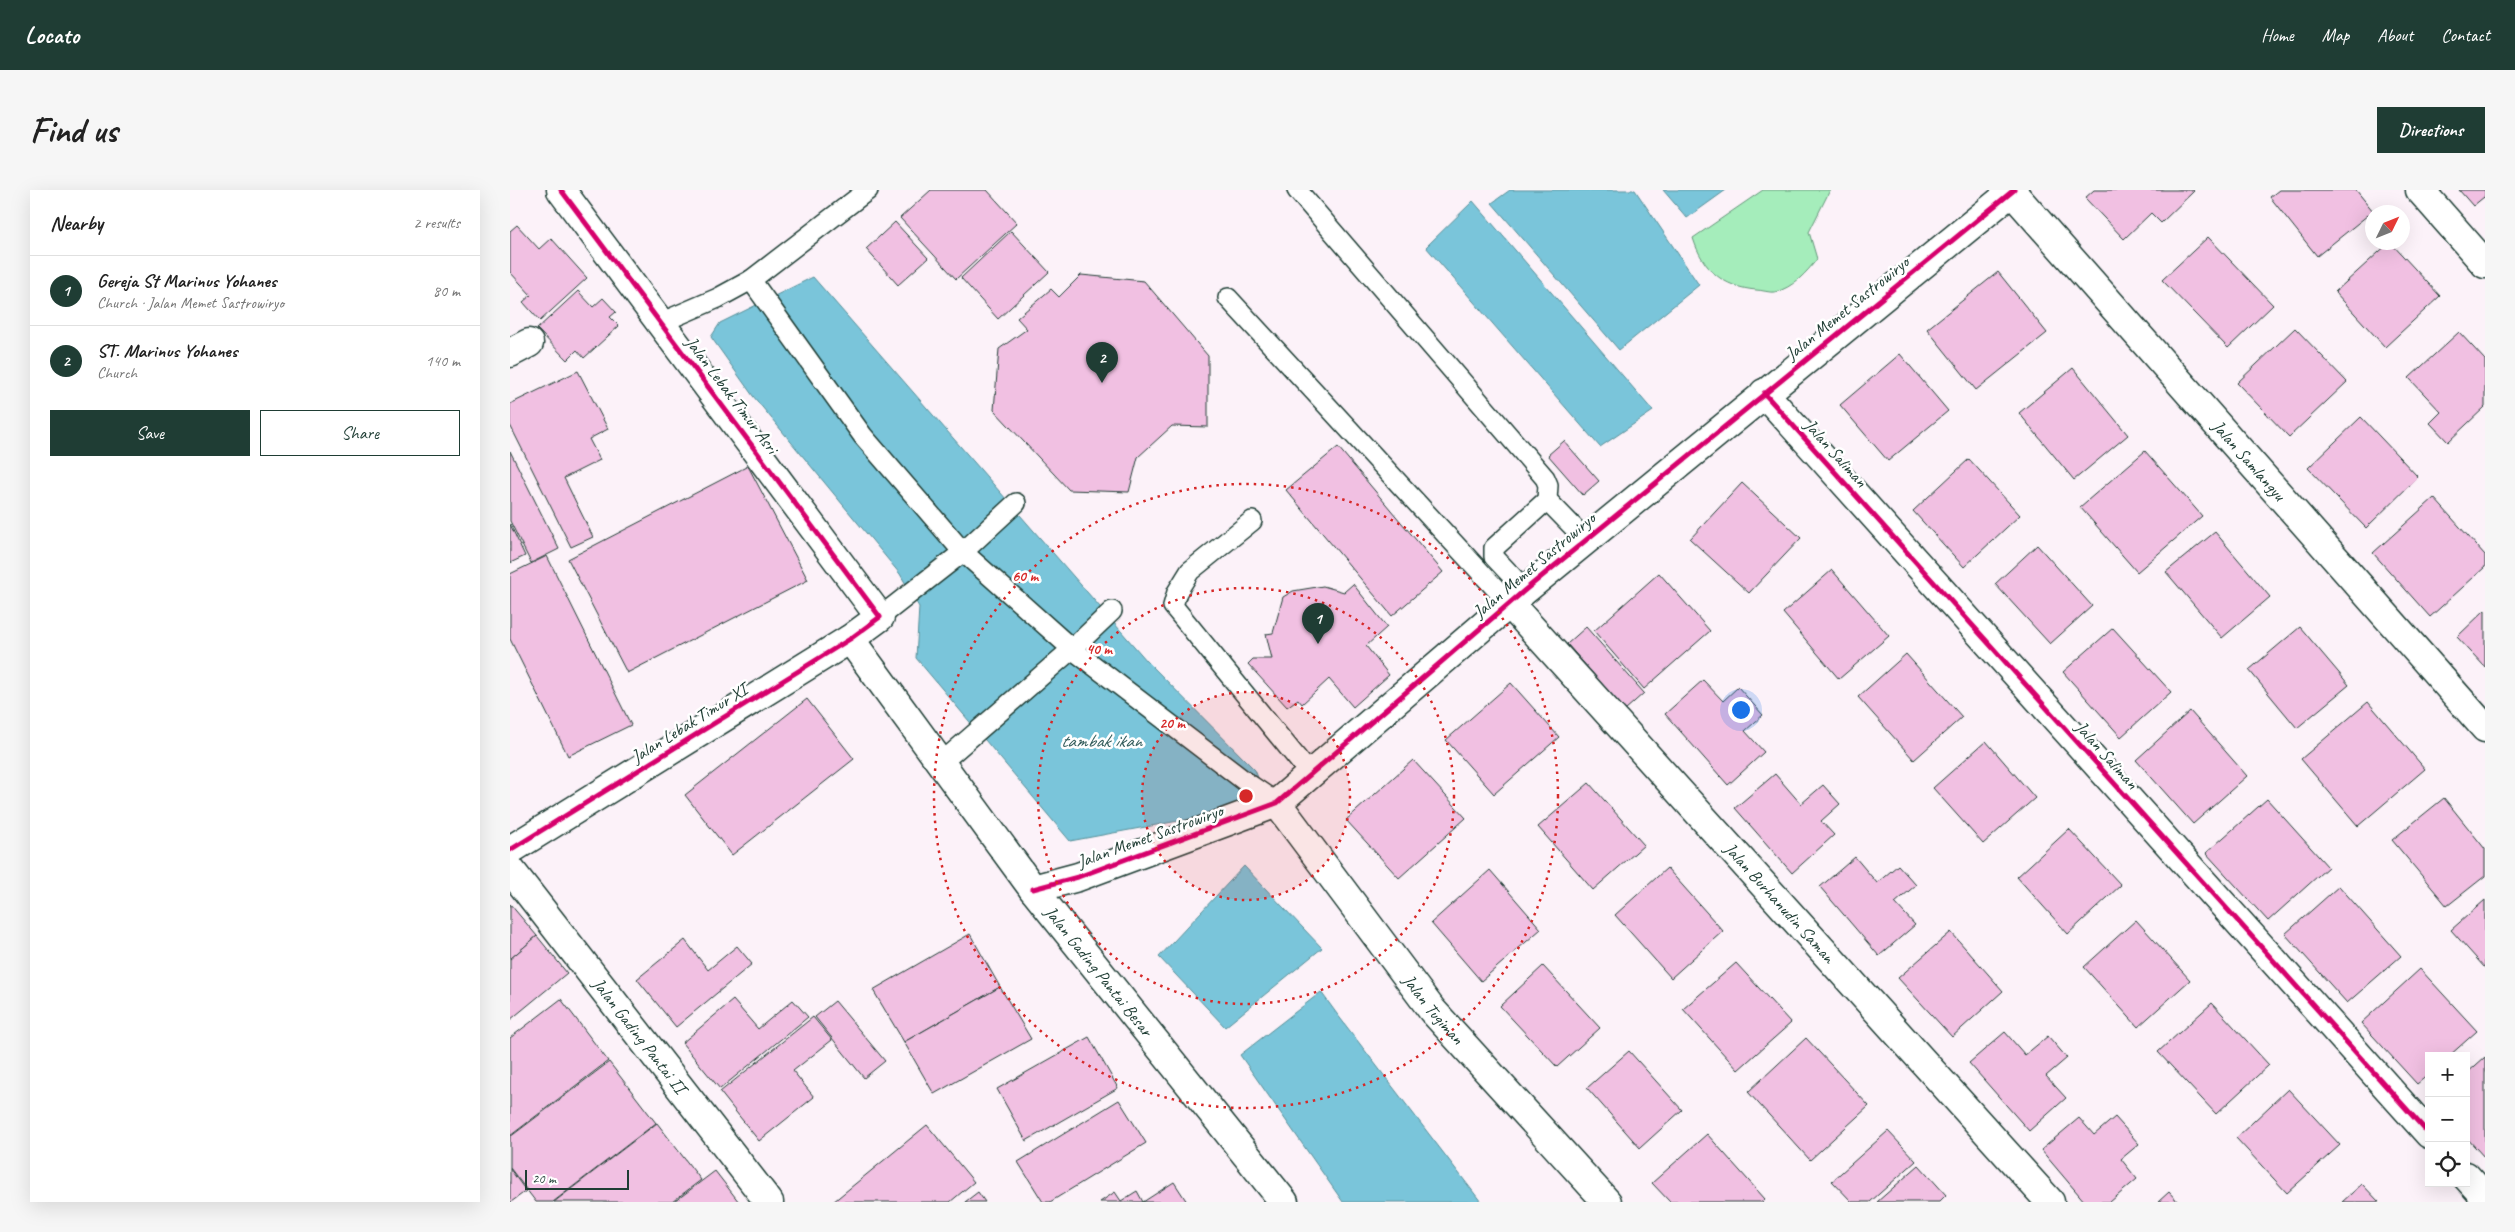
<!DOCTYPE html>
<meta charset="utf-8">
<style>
:root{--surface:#fff;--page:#f6f6f6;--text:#222;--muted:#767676;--line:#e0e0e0;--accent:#1f3d34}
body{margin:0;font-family:Caveat,sans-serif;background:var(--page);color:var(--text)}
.controls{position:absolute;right:15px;bottom:15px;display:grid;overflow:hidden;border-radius:0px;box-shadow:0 5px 20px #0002}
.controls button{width:45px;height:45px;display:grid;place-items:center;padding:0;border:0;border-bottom:1px solid var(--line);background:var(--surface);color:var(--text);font:25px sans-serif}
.compass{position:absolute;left:1855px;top:15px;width:45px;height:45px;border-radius:50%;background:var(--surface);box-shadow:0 5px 20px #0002;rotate:47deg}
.scale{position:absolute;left:15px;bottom:12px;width:104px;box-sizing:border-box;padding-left:5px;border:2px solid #1f3d34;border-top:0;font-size:14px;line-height:18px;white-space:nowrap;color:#1f3d34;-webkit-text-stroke:4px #fff;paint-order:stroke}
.you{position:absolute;left:1230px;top:519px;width:18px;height:18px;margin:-12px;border:4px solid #fff;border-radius:50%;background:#1a73e8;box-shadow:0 0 0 8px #1a73e833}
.badge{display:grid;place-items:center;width:32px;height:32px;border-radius:50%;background:var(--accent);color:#fff;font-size:16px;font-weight:700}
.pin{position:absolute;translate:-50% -41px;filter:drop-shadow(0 1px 2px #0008)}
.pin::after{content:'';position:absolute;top:26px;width:18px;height:15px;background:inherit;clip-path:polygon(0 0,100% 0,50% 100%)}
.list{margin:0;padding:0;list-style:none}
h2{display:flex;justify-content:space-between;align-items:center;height:65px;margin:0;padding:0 20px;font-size:21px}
h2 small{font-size:16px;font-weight:400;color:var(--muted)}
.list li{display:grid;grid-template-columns:32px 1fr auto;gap:15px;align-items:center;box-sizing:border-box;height:70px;padding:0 20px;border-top:1px solid var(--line)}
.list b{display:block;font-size:19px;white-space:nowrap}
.list p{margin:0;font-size:16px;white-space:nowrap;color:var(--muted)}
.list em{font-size:16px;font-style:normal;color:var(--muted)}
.actions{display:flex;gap:10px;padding:15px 20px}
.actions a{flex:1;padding:11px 0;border:1px solid var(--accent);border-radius:0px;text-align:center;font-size:18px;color:var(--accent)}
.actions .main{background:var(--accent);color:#fff}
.icon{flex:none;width:28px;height:28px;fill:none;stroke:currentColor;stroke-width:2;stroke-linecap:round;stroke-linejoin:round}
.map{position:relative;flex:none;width:1975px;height:1012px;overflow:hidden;border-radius:0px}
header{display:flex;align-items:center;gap:30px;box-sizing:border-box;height:70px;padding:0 25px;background:var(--accent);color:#fff}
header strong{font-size:24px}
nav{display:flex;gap:28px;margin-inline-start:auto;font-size:18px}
.intro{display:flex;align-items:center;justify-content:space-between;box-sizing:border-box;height:120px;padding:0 30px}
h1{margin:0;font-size:35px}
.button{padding:12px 22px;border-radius:0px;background:var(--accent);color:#fff;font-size:18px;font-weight:700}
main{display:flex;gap:30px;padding:0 30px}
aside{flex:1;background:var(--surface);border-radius:0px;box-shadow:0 5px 20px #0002}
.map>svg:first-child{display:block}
.green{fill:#a5edbb;stroke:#629578}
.water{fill:#7ac5da;stroke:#568f98}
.building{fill:#f1c0e2;stroke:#1f3d34}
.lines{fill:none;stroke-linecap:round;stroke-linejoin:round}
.service-casing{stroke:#1f3d34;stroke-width:22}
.minor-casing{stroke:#1f3d34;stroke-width:31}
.service{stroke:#fff;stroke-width:19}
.minor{stroke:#fff;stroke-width:28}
.cycleway-casing{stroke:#fff;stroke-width:8}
.cycleway{stroke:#d6006c;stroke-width:5}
.ring{fill:none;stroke:#d62828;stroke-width:2.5;stroke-dasharray:2.5 5}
.labels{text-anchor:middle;stroke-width:5;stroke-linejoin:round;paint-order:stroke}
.street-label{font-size:18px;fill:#1f3d34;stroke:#fff}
.water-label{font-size:19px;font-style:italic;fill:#365f5e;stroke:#fff}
.centre{fill:#d62828;stroke:#fff;stroke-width:2.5}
.ring-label{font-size:15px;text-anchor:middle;font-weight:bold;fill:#d62828;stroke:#fff;stroke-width:5;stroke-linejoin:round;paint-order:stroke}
</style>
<header>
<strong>Locato</strong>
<nav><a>Home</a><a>Map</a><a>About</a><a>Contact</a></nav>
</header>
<div class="intro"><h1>Find us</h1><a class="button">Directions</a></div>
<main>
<aside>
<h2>Nearby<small>2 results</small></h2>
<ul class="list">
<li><span class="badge">1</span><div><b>Gereja St Marinus Yohanes</b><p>Church · Jalan Memet Sastrowiryo</p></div><em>80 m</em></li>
<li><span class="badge">2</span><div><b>ST. Marinus Yohanes</b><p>Church</p></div><em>140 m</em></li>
</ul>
<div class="actions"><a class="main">Save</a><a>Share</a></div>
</aside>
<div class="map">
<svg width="1975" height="1012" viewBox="0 0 1975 1012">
<rect width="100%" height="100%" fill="#fcf2f9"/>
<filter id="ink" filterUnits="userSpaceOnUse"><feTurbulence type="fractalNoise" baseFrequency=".02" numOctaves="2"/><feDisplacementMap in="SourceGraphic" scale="10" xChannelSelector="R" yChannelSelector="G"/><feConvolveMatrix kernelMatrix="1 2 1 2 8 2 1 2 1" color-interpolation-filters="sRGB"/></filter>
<g filter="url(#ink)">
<path class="green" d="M1253 0H1320L1299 42 1307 69C1297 82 1283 98 1265 102 1260 103 1252 100 1246 100 1213 97 1193 80 1183 48Z"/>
<g class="water">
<polygon points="1000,0 1125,0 1189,95 1109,160 982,13"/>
<polygon points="1153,0 1216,0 1177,28"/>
<polygon points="963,11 1143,221 1090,257 916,57"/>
<polygon points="303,87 637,471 745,580 753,600 722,621 560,651 406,468 409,417 390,384 243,206 201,147 210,133"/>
<polygon points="734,676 812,758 715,837 649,767"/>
<polygon points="811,802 827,824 971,1012 833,1012 730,865"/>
</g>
<g class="building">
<polygon points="421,0 477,0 507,33 446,89 390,28"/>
<polygon points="1584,0 1683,0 1684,1 1651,33 1641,23 1614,49 1575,8"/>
<polygon points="1769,0 1846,0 1863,21 1807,66 1760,7"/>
<polygon points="1949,0 1975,0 1975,9 1974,7 1963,16"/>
<polygon points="385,32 418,68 388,95 356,59"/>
<polygon points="7,35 29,59 41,48 77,88 30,131 13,112 21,105 0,82 0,41"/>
<polygon points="501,41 539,82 488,129 451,88"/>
<polygon points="1698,47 1763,115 1718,158 1652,90"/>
<polygon points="1880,52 1930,106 1875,157 1825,102"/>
<polygon points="1488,82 1537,143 1466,200 1417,139"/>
<polygon points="571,85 634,91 698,166 698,237 662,236 628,267 619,302 559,300 484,220 489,159 517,139 507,128 541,99 549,107"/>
<polygon points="68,101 83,117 93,108 106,122 100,127 109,136 74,168 67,160 57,170 27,139"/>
<polygon points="1785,138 1837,192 1779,247 1727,193"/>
<polygon points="1949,142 1975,170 1975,217 1938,252 1920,233 1931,222 1899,188"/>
<polygon points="1390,164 1438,221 1378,271 1330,215"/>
<polygon points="1563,178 1618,245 1564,290 1509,223"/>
<polygon points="68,181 98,239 79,249 90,270 54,288 83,347 61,357 0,235 0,214"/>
<polygon points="1851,227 1908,287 1856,338 1798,278"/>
<polygon points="1054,251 1089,291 1073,305 1038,265"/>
<polygon points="828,257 933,382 882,426 776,300"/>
<polygon points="0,261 49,359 21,373 0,331"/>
<polygon points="1635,261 1692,326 1627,382 1570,317"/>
<polygon points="1459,269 1510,325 1454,377 1403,321"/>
<polygon points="238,276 298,390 117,483 58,369"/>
<polygon points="1232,293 1291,348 1239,403 1180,349"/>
<polygon points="1924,308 1975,365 1975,377 1920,427 1863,363"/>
<polygon points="0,334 15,366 0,373"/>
<polygon points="1705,342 1760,407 1712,448 1656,382"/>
<polygon points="1527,355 1582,416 1540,454 1485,394"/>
<polygon points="37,366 121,535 58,566 0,449 0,384"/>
<polygon points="1322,380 1379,446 1329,489 1273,423"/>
<polygon points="1149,383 1200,441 1134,499 1084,441"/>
<polygon points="843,394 877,437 856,456 879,485 843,517 819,489 792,514 788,509 777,517 738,474 743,469 762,469 756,444 763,443 773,407 783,401 813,396 834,402"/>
<polygon points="1975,420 1975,477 1947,447"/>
<polygon points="1076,437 1134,503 1115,520 1057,454"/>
<polygon points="1790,437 1839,495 1787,538 1739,480"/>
<polygon points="1603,438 1661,502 1611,547 1553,482"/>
<polygon points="1396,464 1452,527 1404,570 1348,507"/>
<polygon points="1193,490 1213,511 1228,497 1253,525 1235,541 1254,562 1218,595 1155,524"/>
<polygon points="1001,493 1049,547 984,604 936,550"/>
<polygon points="297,509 344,569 222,665 175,605"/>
<polygon points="1858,512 1915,579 1848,636 1791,569"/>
<polygon points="1680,521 1737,586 1683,634 1626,570"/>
<polygon points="1476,551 1525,608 1473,654 1423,598"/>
<polygon points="903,570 956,628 889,688 836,630"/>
<polygon points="1265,584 1291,614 1313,595 1330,614 1311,631 1324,645 1282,683 1225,618"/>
<polygon points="1079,593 1134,655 1083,700 1028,637"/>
<polygon points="1934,608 1975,659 1975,686 1937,716 1882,650"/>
<polygon points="1757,609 1818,677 1758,731 1696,663"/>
<polygon points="1559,639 1611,695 1558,744 1507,687"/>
<polygon points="1345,667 1367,693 1388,675 1406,695 1385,713 1405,735 1369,766 1310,697"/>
<polygon points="1157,678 1213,741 1161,788 1105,725"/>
<polygon points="980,680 1031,739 971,791 921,733"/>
<polygon points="1829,696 1891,766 1837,813 1775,744"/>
<polygon points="1975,710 1975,778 1941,740"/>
<polygon points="0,714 27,746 0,769"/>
<polygon points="1626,730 1680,790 1628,837 1574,777"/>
<polygon points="1441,742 1493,801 1442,847 1388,788"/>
<polygon points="460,744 490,797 394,852 363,800"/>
<polygon points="27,746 57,783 0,830 0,769"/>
<polygon points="175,750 198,780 227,756 242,774 166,837 127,789"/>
<polygon points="1226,773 1281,833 1228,880 1173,819"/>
<polygon points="1033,776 1090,838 1047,877 990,816"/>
<polygon points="1910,779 1967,841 1939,866 1919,866 1919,884 1907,894 1851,833"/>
<polygon points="490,797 521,849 424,904 394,852"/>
<polygon points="51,809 98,871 0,946 0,848"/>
<polygon points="223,810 248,839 283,810 298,827 210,899 172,853"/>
<polygon points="325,811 375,871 354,888 305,827"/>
<polygon points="1702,813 1759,875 1706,924 1648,862"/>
<polygon points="303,827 322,850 283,881 304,907 249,951 210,902"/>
<polygon points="1495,842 1515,865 1538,846 1557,868 1536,886 1556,908 1519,941 1459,873"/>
<polygon points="579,847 608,898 516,951 487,899"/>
<polygon points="1296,848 1359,916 1300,970 1238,902"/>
<polygon points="1119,861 1172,920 1130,958 1077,898"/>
<polygon points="1975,867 1975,968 1956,947 1956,884"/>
<polygon points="99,872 146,933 43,1012 26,1012 0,978 0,947"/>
<polygon points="1778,899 1830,955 1777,1003 1726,948"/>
<polygon points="609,910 636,953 540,1012 533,1012 508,972"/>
<polygon points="1605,927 1629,954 1611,969 1627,989 1600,1012 1575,1012 1531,960 1569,928 1584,945"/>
<polygon points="147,933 191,990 162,1012 44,1012"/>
<polygon points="417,935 464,992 440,1012 323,1012"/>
<polygon points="1378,941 1406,971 1360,1012 1342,1012 1322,991"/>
<polygon points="1197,944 1255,1009 1252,1012 1160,1012 1142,993"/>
<polygon points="1409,975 1436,1005 1429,1012 1367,1012"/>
<polygon points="0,979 16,1001 1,1012 0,1012"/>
<polygon points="205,981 229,1012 164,1012"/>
<polygon points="664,992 677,1012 590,1012 605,1002 611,1011 627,1001 633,1012"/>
<polygon points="1852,994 1869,1012 1832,1012"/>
<polygon points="468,1002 475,1012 455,1012"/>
<polygon points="1659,1002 1668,1012 1648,1012"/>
</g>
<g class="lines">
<g class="service-casing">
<g id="service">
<polyline points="358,0 241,90 353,246 453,362 562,459 431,573"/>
<polyline points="787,0 1035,288 1038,295 1037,310 984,358 984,367 1015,400"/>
<polyline points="718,108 999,413"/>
<polyline points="150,133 208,108 241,90"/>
<polyline points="1037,310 1076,350"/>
<polyline points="742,331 680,381 667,402 663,416 800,584"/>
<polyline points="602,421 562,459 736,592 767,613"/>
<polyline points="370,427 453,362 506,313"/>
</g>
</g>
<g class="minor-casing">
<g id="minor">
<polyline points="1910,0 1975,74"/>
<path id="s1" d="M1502 2 1975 538"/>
<polyline points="0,163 19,153"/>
<polyline points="1254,203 1919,944"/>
<path id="s2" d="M999 413 1540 1012"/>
<path id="s3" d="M340 449 523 699 774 1012"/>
<path id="s4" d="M767 613 922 820 1097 1012"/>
<polyline points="0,660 340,449 370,427 51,0"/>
<path id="s5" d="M0 679 259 1012"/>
<polyline points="523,699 568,687 767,613 1015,400 1504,0"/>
<polyline points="1956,986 1975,1007"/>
</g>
</g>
<use href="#service" class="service"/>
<use href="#minor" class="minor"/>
<g class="cycleway-casing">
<g id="cycleway">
<polyline points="1254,203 1919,944"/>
<polyline points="0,660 340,449 370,427 51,0"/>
<polyline points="523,699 568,687 767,613 1015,400 1504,0"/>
</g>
</g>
<use href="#cycleway" class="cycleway"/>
</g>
</g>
<circle cx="736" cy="606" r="104" fill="#d62828" fill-opacity=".12"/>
<g class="ring">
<circle cx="736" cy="606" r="104"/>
<circle cx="736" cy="606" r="208"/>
<circle cx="736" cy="606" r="312"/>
</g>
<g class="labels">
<g class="street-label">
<text transform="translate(1337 118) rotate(-39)" y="6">Jalan Memet Sastrowiryo</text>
<text transform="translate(222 205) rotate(53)" y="6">Jalan Lebak Timur Asri</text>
<text transform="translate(1326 263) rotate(48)" y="6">Jalan Saliman</text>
<text dy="6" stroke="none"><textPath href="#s1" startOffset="358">Jalan Samlangyu</textPath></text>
<text transform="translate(1024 375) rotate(-40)" y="6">Jalan Memet Sastrowiryo</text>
<text transform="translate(179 533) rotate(-32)" y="6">Jalan Lebak Timur XI</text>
<text transform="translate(1597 565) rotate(48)" y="6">Jalan Saliman</text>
<text transform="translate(640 646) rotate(-20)" y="6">Jalan Memet Sastrowiryo</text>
<text dy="6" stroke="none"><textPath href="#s2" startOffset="404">Jalan Burhanudin Saman</textPath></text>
<text dy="6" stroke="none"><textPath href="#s3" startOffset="415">Jalan Gading Pantai Besar</textPath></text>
<text dy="6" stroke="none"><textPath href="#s4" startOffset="259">Jalan Tugiman</textPath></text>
<text dy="6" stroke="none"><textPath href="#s5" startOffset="211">Jalan Gading Pantai II</textPath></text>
</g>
<g class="water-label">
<text x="591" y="557">tambak ikan</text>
</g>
</g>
<circle cx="736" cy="606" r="8" class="centre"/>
<g class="ring-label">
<text x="515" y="391">60 m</text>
<text x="589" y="464">40 m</text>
<text x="662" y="538">20 m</text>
</g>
</svg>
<div class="controls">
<button>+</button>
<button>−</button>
<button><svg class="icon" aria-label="locate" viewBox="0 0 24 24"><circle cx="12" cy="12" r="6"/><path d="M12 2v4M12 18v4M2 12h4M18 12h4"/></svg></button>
</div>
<svg class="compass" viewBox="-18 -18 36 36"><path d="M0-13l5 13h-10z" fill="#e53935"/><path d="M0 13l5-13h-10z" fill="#767676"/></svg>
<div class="scale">20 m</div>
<div class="you"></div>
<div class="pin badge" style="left:808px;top:454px">1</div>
<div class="pin badge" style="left:592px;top:193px">2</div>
</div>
</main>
